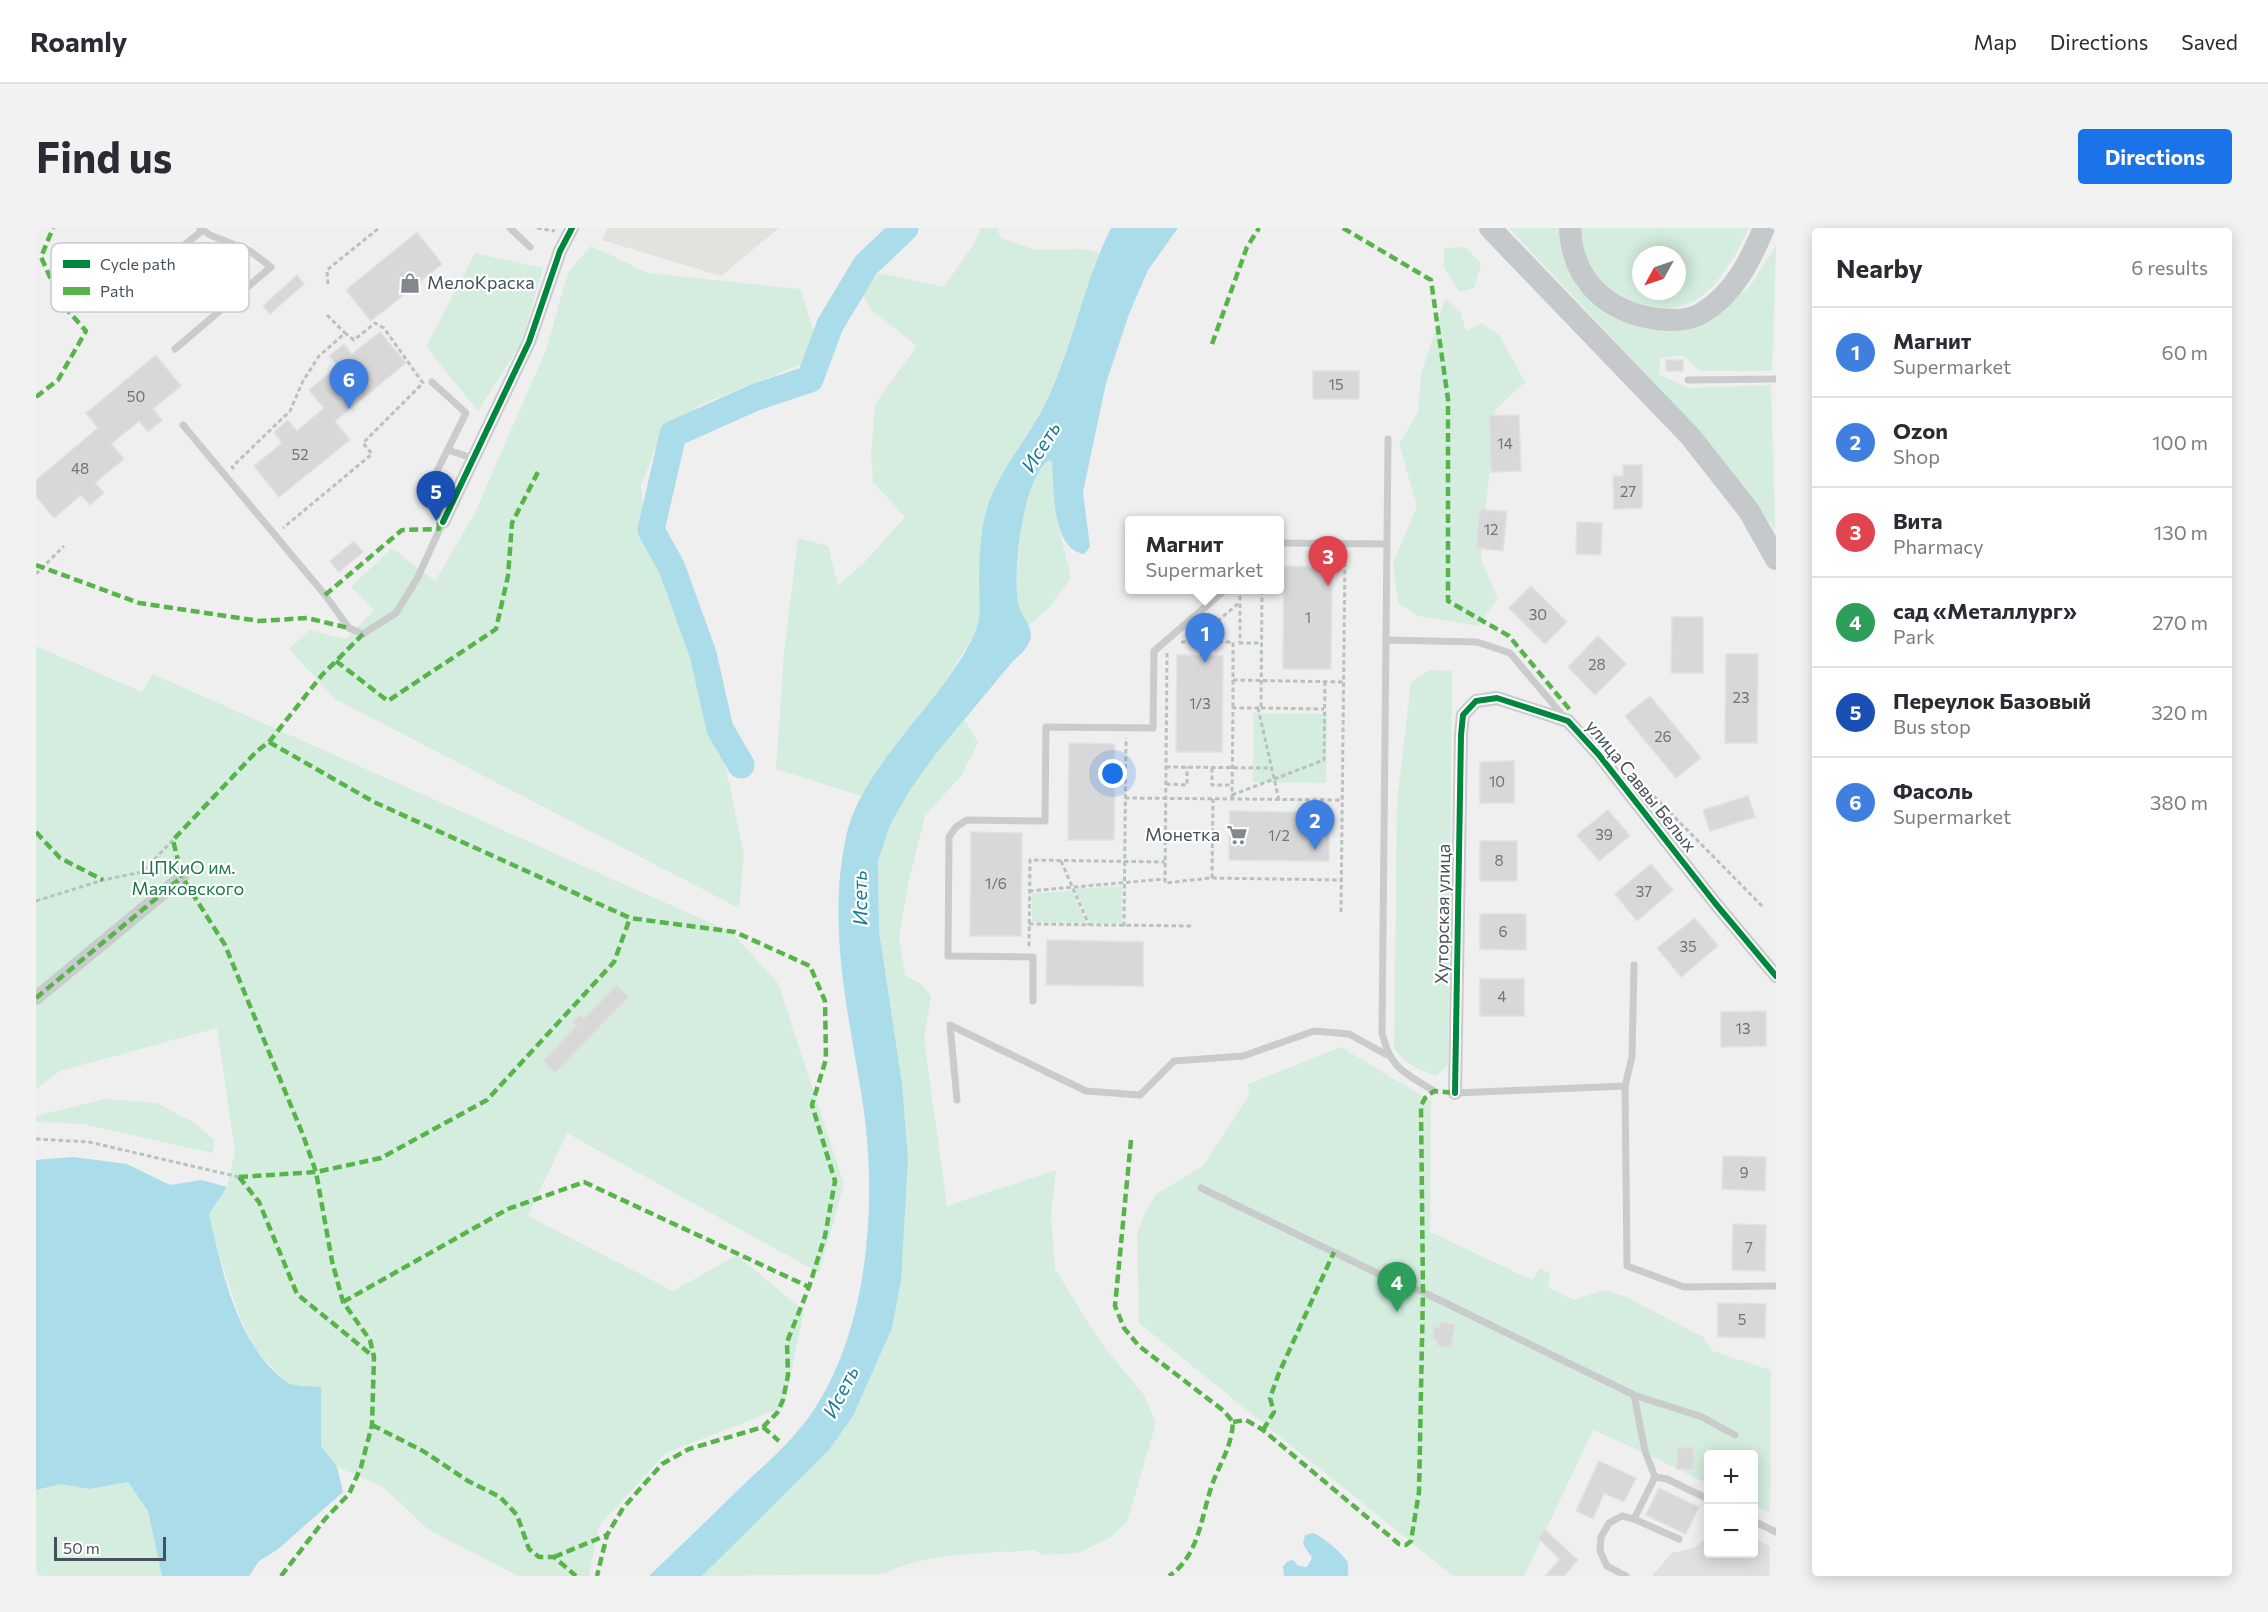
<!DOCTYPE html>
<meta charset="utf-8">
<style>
:root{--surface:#fff;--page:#f2f2f3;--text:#2b2b33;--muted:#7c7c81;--line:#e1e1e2;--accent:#1a73e8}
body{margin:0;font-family:Commissioner,sans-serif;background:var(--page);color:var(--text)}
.controls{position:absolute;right:18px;bottom:18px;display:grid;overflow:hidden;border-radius:6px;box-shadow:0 3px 15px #0003}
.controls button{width:54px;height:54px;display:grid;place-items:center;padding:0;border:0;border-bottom:2px solid var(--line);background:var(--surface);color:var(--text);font:30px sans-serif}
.compass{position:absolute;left:1596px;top:18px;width:54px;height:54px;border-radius:50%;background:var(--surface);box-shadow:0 3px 15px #0003;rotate:230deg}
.scale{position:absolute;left:18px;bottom:15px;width:112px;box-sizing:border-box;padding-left:6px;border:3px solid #47515a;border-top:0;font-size:16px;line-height:21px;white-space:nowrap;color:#47515a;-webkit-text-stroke:4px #fff;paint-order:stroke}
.you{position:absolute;left:1077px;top:546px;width:21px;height:21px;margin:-15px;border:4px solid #fff;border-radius:50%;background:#1a73e8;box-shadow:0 0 0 9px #1a73e833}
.badge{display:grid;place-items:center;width:39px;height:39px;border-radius:50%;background:var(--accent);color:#fff;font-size:20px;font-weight:700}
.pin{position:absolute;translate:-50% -50px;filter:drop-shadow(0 2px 3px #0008)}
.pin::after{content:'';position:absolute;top:32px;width:21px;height:18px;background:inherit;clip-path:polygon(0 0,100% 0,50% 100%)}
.popup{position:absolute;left:1089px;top:288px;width:159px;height:78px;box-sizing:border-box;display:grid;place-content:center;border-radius:6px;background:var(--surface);filter:drop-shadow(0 2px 4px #0005);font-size:20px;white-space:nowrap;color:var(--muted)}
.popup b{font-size:22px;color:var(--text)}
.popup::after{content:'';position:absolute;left:50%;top:100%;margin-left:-12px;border:12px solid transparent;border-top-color:var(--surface)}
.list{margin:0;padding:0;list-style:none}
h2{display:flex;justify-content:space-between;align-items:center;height:78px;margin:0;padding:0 24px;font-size:26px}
h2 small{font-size:20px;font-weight:400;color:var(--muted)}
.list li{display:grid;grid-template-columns:39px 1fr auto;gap:18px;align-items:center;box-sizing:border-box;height:90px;padding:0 24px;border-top:2px solid var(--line)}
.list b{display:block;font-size:22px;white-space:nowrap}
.list p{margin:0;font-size:20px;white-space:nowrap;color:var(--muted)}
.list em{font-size:20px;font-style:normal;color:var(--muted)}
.map{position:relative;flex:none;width:1740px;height:1348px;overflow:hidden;border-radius:6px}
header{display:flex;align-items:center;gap:36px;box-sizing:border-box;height:84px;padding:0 30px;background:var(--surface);border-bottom:2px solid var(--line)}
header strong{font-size:28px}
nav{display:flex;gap:33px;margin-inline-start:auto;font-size:21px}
.intro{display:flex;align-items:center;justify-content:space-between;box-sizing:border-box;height:144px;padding:0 36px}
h1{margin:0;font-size:42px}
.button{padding:15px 27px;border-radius:6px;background:var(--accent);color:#fff;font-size:21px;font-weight:700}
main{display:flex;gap:36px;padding:0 36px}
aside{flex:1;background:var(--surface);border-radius:6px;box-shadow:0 3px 15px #0003}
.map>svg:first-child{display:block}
.commercial{fill:#e4e2dc}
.education{fill:#e1e0e0}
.green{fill:#d4edde;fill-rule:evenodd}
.water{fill:#abdce9}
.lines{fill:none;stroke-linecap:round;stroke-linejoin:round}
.river{stroke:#abdce9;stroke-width:27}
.building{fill:#d8d8d9;stroke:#e0e1e2;stroke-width:1.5}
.path{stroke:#b7c2bf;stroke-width:3;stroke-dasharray:4.5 3;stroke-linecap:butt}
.lane{stroke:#c9cbcd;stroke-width:7}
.street{stroke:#c9cbcd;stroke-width:14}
.primary{stroke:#c5c9cb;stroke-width:22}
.quiet{stroke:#57b448;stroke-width:4.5;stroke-dasharray:9 4.5;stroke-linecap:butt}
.cycleway-casing{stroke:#fff;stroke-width:10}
.cycleway{stroke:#00873e;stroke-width:6}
.labels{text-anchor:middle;stroke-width:4.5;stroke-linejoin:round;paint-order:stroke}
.number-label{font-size:15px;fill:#6c747a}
.poi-label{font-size:18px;fill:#47515a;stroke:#fff;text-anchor:start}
.street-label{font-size:18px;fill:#47515a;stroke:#fff}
.park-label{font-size:18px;fill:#1c784a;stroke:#fff}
.water-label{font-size:20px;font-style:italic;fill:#147c99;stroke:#fff}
.key{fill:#fff;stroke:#c8cbce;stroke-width:1.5}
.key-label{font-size:16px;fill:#47515a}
</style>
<header>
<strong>Roamly</strong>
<nav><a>Map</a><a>Directions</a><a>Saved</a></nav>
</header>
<div class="intro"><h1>Find us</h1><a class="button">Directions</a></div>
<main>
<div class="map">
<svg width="1740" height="1348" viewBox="0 0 1740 1348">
<rect width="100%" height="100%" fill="#efefef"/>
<polygon class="commercial" points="572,0 743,0 685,48 566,12"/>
<polygon class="education" points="1672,1309 1672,1326 1718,1326 1718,1311 1734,1318 1733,1348 1616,1348 1636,1325 1658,1320"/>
<g class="green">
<polygon points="945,0 960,0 965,10 999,22 1047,21 1063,25 1026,134 1009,177 961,257 943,335 943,395 938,407 898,470 825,568 740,541 748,425 762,310 792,318 802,357 827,336 869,289 837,254 835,226 839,176 881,118 835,82 825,64 843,45 908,59 939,14"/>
<polygon points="1473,0 1528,0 1528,20 1542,61 1577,89 1678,89 1715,57 1740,17 1736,143 1664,143 1646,127 1624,130 1623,146 1652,160 1735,157 1739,301 1648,187"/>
<path d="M1542 0H1713C1702 23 1681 61 1658 73 1615 95 1564 69 1547 27 1544 19 1543 9 1542 0ZM1605 27H1641V63H1605Z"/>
<polygon points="555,18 612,45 764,61 778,104 769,135 663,177 623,211 605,257 612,323 649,365 663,437 666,479 689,537 708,626 703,680 299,471 253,421 274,402 310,411 338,382 315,359 356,320 399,353 438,287 510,122 532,44"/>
<polygon points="1430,19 1445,36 1438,60 1423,64 1408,39 1408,20"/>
<polygon points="439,25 507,40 485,116 442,183 390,119"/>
<polygon points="1409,71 1424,83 1430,103 1445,95 1463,107 1489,154 1459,182 1445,332 1462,370 1442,398 1382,388 1362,375 1357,335 1381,278 1363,216 1382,184 1385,147"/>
<path d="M1013 231 1016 234 1021 293 1035 350 1014 379 992 398C990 392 984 384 983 378 976 349 987 247 1013 231Z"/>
<polygon points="0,418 106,464 117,446 695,704 742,755 808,956 783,1045 531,905 492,988 637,1063 701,1027 768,1083 748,1179 630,1225 563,1298 553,1348 482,1348 393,1302 346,1258 301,1239 285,1218 250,1154 218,1120 202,1084 182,1024 173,986 191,959 199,924 181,800 24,843 0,861"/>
<path d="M1394 442 1416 443 1412 837 1400 848C1383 842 1369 836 1358 820L1361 574 1375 454Z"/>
<polygon points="1217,485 1291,486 1290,555 1217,554"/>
<path d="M929 492 942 515 925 548 889 588 873 652 863 709 869 747 885 756 895 768 888 811 911 978 1020 942 1015 989 1019 1041 1065 1115 1108 1167 1120 1195 1091 1294 1074 1310 1042 1325 1005 1327 1000 1322C950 1326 892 1323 848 1346L666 1348 793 1222 817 1188 856 1100 872 931 866 856 843 703 842 633 854 597 874 562 899 527Z"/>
<polygon points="1086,658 1086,695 1054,695 1039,661"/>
<polygon points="1036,663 1050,695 996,694 996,665"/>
<polygon points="1305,819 1395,873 1394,1004 1496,1052 1504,1041 1514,1045 1512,1059 1538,1072 1568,1062 1590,1069 1667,1109 1676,1123 1735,1142 1734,1285 1718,1277 1718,1226 1672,1226 1672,1256 1617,1229 1613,1224 1604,1223 1557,1202 1488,1348 1417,1348 1103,1095 1101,1005 1109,985 1120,966 1167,938 1213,867 1212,856"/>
<polygon points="69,871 121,875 158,895 179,912 176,925 47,896 0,894 0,888"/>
<polygon points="92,1254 112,1283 126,1348 0,1348 0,1262 25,1256 54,1261"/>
</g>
<g class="water">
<path d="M1075 0H1142L1112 42 1093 86 1070 155 1047 264 1054 319 1048 326C1015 321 1018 259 1016 234L1013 232C987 248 975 349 983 378 985 387 995 397 995 407 994 419 985 426 977 433L899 527 874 562 854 597 842 633 843 703 866 856 872 931 865 1052 856 1100 817 1188 793 1222 666 1348H613C644 1318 675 1289 705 1259 729 1237 754 1215 773 1189 834 1103 842 970 826 870 812 783 791 697 810 609 824 539 907 474 938 407 946 391 943 373 943 355 943 334 944 309 949 288 959 247 991 213 1009 176 1037 119 1047 56 1075 0Z"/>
<path d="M37 929 91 936 134 957 166 952 191 959 173 986C186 1042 200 1115 249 1153 256 1159 275 1158 285 1159V1218L301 1239 307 1264 241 1322 223 1333 213 1348H126L112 1283 92 1254 54 1261 25 1256 0 1262V932Z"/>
<path d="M1277 1305C1285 1307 1308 1327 1311 1333 1313 1338 1312 1343 1312 1348H1248L1247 1338 1252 1333 1257 1332 1262 1338 1271 1339 1276 1330 1267 1316 1269 1307Z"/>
</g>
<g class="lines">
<polyline class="river" points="705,537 684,501 667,426 636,340 615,302 637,206 720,169 774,151 794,97 830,37 869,0"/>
</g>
<g class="building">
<polygon points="381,4 406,36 335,93 310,62"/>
<polygon points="261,47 268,56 234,86 227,78"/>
<polygon points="344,104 370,135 299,193 314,212 243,269 218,238 246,215 238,204 252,192 261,203 288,180 273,162 302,138 293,128 308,116 316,126"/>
<polygon points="120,127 145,158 117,181 126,192 112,204 103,193 75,216 88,231 59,255 68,265 54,277 45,267 18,290 0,268 0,252 62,200 50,185"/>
<rect x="1630" y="132" width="17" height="11"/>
<rect x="1277" y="143" width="46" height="28"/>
<polygon points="1483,187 1485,243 1455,244 1453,188"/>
<polygon points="1587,237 1606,237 1606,280 1578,281 1577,248 1587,248"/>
<polygon points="1444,281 1471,284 1467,323 1440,320"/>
<polygon points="1541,294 1566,295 1565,327 1540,326"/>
<polygon points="318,313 327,324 303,344 294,333"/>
<polygon points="1248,338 1296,339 1295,441 1247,441"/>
<polygon points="1495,358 1531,394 1509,416 1473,380"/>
<polygon points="1636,389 1667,389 1667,445 1635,445"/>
<polygon points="1562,408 1590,436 1559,467 1532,439"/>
<polygon points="1690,426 1722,426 1721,515 1689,515"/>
<polygon points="1141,427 1187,428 1186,524 1140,524"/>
<polygon points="1614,468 1665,530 1640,550 1589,488"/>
<polygon points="1033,515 1079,516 1078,612 1032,612"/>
<polygon points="1478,533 1478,575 1444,575 1444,534"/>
<polygon points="1712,568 1719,589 1674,603 1667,582"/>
<polygon points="1572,582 1594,608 1563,633 1541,607"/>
<polygon points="1194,583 1293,585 1293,633 1193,632"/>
<polygon points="935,604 986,605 985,708 934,708"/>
<rect x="1444" y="613" width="37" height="40"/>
<polygon points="1615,636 1637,662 1601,693 1579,666"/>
<polygon points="1444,686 1490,686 1490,722 1444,721"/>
<polygon points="1659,690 1682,718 1645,749 1621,720"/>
<polygon points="1011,712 1107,714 1107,758 1010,757"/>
<rect x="1444" y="751" width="44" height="37"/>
<polygon points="581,757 593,769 519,845 507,833 540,798 536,794 544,786 548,790"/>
<polygon points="1730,783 1730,818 1685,819 1685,784"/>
<polygon points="1687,928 1730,929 1729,963 1686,961"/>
<polygon points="1697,996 1730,997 1729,1043 1696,1042"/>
<polygon points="1682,1075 1730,1076 1729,1110 1682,1109"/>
<polygon points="1404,1094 1419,1096 1415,1120 1400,1117 1401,1112 1396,1111 1398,1098 1403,1099"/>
<polygon points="1642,1219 1658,1220 1657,1242 1640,1241"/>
<polygon points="1563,1233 1600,1250 1588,1274 1568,1265 1557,1291 1540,1283"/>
<polygon points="1623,1260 1663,1279 1650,1306 1610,1287"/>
<polygon points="1509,1302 1542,1332 1528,1348 1509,1348 1524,1331 1502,1310"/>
</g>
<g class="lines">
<g class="path">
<polyline points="501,0 519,3"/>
<polyline points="292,56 291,42 343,0"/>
<polyline points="291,87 309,105"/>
<polyline points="198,241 196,239 254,183 267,153 283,128 309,105 318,112 339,95 348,100 387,155 327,215 336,226 247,300"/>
<polyline points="0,346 28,318"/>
<polyline points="1199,362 1204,369 1204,415"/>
<polyline points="1164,395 1180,414"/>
<polyline points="1170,403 1204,374"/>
<polyline points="1145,414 1197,414 1197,480"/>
<polyline points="1203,415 1225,415"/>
<polyline points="1131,425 1129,655 1174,650 1305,652"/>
<polyline points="1197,452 1307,454"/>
<polyline points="1222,480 1243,572"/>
<polyline points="1225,480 1288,481"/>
<polyline points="1130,539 1236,540"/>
<polyline points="1176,540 1176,557 1196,557"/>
<polyline points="1602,552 1726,678"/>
<polyline points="1130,556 1151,557 1151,539"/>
<polyline points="1196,567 1288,532 1289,454"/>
<polyline points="1089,570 1306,572"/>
<polyline points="1196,571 1197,480 1225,480 1226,362"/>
<polyline points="1025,633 1053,697"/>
<polyline points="1176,650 1177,571"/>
<polyline points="993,663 1129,651"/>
<polyline points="0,673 67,652 106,644 137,612"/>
<polyline points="1305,684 1309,326"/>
<polyline points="993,696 1157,698"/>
<polyline points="1088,698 1090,510"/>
<polyline points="993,718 994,632 1129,634"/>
<polyline points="0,911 53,914 203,949"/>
</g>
<g class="lane">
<polyline points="474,0 494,19"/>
<polyline points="116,43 167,2"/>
<polyline points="131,65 193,15"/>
<polyline points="139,121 235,39 214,23 174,7 164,0"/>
<polyline points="1652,152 1740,151"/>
<polyline points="396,154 430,185 401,243"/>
<polyline points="147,197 289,367 313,400 327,406 360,385 381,351 407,294"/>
<path d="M1352 211 1346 805C1355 842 1368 844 1398 863"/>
<polyline points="412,222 436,230"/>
<polyline points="1244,315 1351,316"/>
<polyline points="1350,412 1441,414 1474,425 1528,489"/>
<polyline points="997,773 997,729 912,728 913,609 920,599 931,592 1009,593 1010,499 1117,500 1118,423 1189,362"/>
<polyline points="1589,858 1591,1038 1648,1059 1740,1058"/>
<polyline points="1419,865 1589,858 1596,829 1598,737"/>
<polyline points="921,872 914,797 1050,863 1104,867 1138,833 1207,828 1278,803 1313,806 1351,827"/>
<polyline points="1165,960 1343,1046 1387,1064 1598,1167 1666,1189 1699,1207"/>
<polyline points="1598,1167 1609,1223 1619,1249"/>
<polyline points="1598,1291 1643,1311"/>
<polyline points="1718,1293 1740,1304"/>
<polyline points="1590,1348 1571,1338 1564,1323 1565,1309 1573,1295 1586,1288 1598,1291 1619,1249 1631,1251 1672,1271"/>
</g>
<g class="street">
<polyline points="407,294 493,114 524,23 536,0"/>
<polyline points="0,770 146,649"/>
<polyline points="1419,865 1425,507 1427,487 1440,473 1461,470 1532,493 1563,527 1679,675 1740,748"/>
</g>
<g class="primary">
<polyline points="1454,0 1654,208 1713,283 1740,331"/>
<path d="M1534 0C1536 53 1571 84 1621 91 1637 93 1653 93 1666 85 1698 66 1714 33 1728 0"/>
</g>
<g class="quiet">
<polyline points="1307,0 1395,52 1412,171 1412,373 1473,408 1534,482"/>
<polyline points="1176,116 1211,19 1223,0"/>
<polyline points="0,169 22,152 50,103 26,76 5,29 17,0"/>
<polyline points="0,337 103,375 223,393 271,390 313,400"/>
<polyline points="289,367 366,302 403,301 401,243"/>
<polyline points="300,433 352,473 460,401 472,348 476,295 504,240"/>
<polyline points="233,514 338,574 594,690 699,704 774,738 789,773 790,831 776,877 799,953 789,1008 773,1059 751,1114 752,1147 747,1172 741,1185 727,1199 653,1221 626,1236 587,1280 571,1307 561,1348"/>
<polyline points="0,604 24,630 67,652"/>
<polyline points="0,770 146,649"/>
<path d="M1095 912 1079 1078 1088 1100 1103 1118 1188 1183 1197 1194C1195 1223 1183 1235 1175 1260 1165 1291 1162 1329 1133 1348"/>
<polyline points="203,949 280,944 345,930 451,872 578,734 594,690"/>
<polyline points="203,949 223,974 261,1066 338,1129"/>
<polyline points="307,1074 472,981 548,954 773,1059"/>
<polyline points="1197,1194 1210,1192 1227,1202 1363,1316 1370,1317 1375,1313 1383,1264 1387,1064 1385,878 1389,870 1398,863 1419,865"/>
<polyline points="336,1197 387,1223 432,1253 464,1269 481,1287 493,1321 503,1329 518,1329 540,1348"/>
<polyline points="727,1199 743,1213"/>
<polyline points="1227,1202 1238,1184 1234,1170 1243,1145 1298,1024"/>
<polyline points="518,1329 571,1307"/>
<polyline points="245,1348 289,1291 313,1266 325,1239 336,1197 338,1129 334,1112 307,1074 296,1033 280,944 267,907 189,717 146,649 137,612 221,523 233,514 286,447 327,406"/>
</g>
<g class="cycleway-casing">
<g id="cycleway">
<polyline points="407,294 493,114 524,23 536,0"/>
<polyline points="1419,865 1425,507 1427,487 1440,473 1461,470 1532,493 1563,527 1679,675 1740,748"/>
</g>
</g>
<use href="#cycleway" class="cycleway"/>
</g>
<defs>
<g id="shop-bare" transform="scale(1.62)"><path d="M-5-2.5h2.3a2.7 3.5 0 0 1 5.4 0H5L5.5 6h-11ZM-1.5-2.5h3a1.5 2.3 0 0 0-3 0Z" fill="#82888e" stroke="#fff" stroke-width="2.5" paint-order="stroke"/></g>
<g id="supermarket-bare" transform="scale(1.62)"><path d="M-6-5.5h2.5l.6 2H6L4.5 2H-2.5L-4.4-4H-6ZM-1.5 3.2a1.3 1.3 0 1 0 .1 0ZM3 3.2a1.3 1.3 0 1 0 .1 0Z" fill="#82888e" stroke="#fff" stroke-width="2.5" paint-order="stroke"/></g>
</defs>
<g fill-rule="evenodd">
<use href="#shop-bare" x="374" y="55"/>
<use href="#supermarket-bare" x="1201" y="607"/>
</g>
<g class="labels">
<g class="number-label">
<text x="1300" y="162">15</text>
<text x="100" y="174">50</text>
<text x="1469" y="221">14</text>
<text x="264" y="232">52</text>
<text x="44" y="246">48</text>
<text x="1592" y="269">27</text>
<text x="1455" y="307">12</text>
<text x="1502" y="392">30</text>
<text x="1272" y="395">1</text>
<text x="1561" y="442">28</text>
<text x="1705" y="475">23</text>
<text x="1164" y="481">1/3</text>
<text x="1627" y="514">26</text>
<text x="1461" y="559">10</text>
<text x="1568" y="612">39</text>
<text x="1243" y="613">1/2</text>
<text x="1463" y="638">8</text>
<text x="960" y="661">1/6</text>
<text x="1608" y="669">37</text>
<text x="1467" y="709">6</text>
<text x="1652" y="724">35</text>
<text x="1466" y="774">4</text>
<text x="1707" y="806">13</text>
<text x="1708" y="950">9</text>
<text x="1713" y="1025">7</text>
<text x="1706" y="1097">5</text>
</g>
<g class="poi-label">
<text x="391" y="61">МелоКраска</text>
<text x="1184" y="613" text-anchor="end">Монетка</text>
</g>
<g class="street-label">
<text transform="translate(1605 558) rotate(51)" y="6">улица Саввы Белых</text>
<text transform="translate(1407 686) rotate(-89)" y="6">Хуторская улица</text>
</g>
<g class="park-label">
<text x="152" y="646">ЦПКиО им.<tspan x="152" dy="21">Маяковского</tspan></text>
</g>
<g class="water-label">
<text transform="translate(1005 219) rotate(-58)" y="7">Исеть</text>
<text transform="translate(824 670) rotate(-91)" y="7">Исеть</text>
<text transform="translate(805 1164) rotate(-63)" y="7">Исеть</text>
</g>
</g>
<rect x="15" y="15" width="198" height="69" rx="9" class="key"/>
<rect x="27" y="32" width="27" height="8" fill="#00873e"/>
<rect x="27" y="59" width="27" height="8" fill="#57b448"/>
<g class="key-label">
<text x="64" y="42">Cycle path</text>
<text x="64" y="69">Path</text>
</g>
</svg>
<div class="controls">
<button>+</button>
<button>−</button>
</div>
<svg class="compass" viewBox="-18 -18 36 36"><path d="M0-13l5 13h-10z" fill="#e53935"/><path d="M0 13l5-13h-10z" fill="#7c7c81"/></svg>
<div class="scale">50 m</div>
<div class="you"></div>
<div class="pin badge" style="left:1169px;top:435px;background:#3f7fe0">1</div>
<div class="popup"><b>Магнит</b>Supermarket</div>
<div class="pin badge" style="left:1279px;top:622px;background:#3f7fe0">2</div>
<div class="pin badge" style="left:1292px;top:358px;background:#e0444e">3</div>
<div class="pin badge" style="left:1361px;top:1084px;background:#2e9e5b">4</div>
<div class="pin badge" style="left:400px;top:293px;background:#1a4fb4">5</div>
<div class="pin badge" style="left:313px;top:181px;background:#3f7fe0">6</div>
</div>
<aside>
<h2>Nearby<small>6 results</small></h2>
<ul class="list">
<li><span class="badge" style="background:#3f7fe0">1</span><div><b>Магнит</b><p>Supermarket</p></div><em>60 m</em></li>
<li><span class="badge" style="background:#3f7fe0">2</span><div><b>Ozon</b><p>Shop</p></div><em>100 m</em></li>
<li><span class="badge" style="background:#e0444e">3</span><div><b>Вита</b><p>Pharmacy</p></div><em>130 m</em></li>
<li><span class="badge" style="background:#2e9e5b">4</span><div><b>сад «Металлург»</b><p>Park</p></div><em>270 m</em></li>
<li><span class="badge" style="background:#1a4fb4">5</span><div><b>Переулок Базовый</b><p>Bus stop</p></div><em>320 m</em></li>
<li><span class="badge" style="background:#3f7fe0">6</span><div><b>Фасоль</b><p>Supermarket</p></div><em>380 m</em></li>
</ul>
</aside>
</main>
